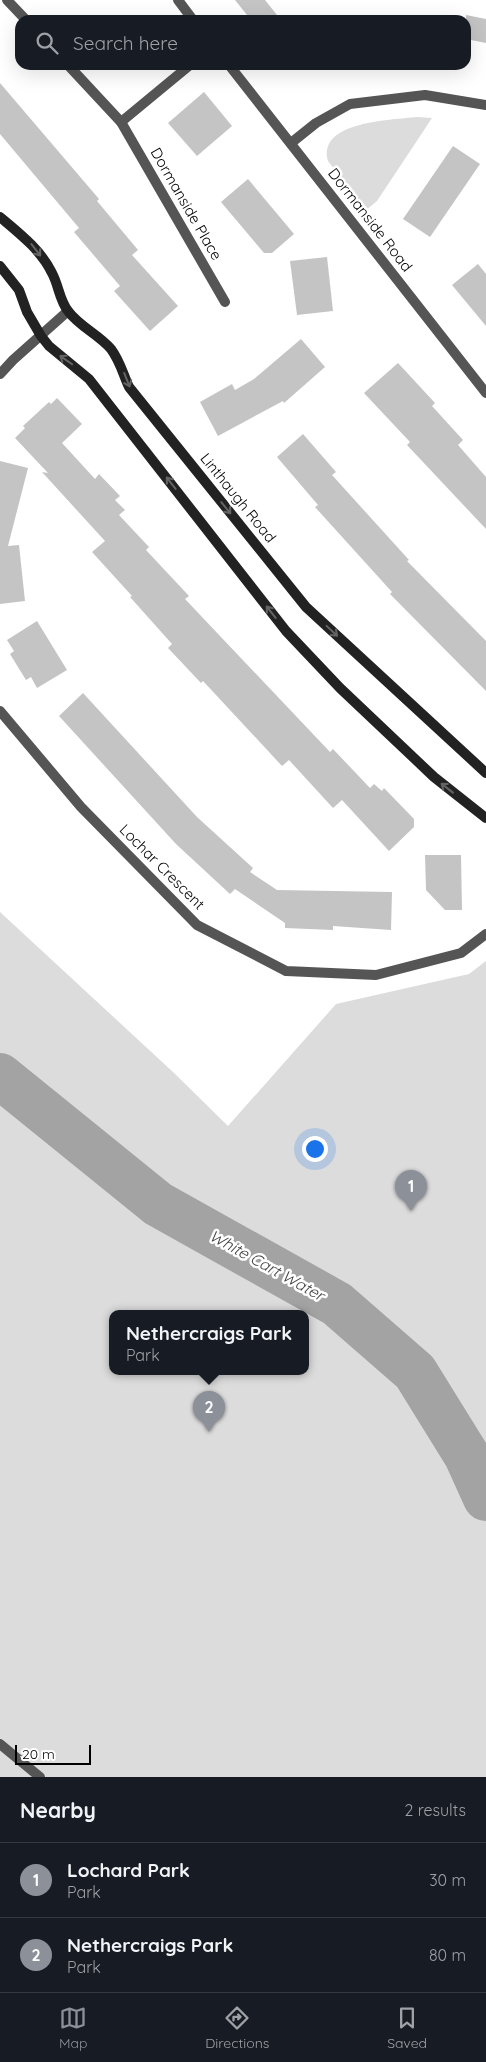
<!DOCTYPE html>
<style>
:root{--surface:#171b24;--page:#242831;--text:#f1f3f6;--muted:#9ea1a6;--line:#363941;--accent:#8c9099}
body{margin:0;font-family:Quicksand,sans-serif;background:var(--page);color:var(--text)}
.scale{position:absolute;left:15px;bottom:12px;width:76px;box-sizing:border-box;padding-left:5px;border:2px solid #000;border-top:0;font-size:14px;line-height:18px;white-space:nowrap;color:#000;-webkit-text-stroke:4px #fff;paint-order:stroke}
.you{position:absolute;left:314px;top:1148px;width:18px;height:18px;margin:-12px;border:4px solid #fff;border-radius:50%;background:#1a73e8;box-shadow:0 0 0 8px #1a73e833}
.badge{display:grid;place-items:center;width:32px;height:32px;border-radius:50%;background:var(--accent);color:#fff;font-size:16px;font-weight:700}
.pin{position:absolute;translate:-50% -41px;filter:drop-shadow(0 1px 2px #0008)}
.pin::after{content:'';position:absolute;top:26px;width:18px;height:15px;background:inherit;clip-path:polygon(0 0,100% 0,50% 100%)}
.popup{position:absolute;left:109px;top:1310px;width:200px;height:65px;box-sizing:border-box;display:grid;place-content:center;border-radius:10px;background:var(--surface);filter:drop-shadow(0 1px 4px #0005);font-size:16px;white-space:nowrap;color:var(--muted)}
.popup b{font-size:19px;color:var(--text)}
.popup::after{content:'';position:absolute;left:50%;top:100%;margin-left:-10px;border:10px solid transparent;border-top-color:var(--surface)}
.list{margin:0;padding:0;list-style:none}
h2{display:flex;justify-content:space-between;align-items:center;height:65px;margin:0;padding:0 20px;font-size:21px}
h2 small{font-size:16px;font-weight:400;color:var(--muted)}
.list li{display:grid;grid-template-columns:32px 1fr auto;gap:15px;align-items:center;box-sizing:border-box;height:75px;padding:0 20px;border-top:1px solid var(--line)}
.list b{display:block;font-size:19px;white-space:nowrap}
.list p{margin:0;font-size:16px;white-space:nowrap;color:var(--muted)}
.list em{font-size:16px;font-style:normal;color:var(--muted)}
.icon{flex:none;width:28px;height:28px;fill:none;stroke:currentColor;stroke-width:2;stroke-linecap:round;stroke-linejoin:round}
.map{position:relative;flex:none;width:486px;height:1777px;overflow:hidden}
.search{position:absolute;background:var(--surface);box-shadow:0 5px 20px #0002;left:15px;right:15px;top:15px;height:55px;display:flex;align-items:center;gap:12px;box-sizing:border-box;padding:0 18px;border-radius:15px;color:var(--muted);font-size:19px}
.sheet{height:215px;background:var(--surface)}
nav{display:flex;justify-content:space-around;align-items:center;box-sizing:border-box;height:70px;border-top:1px solid var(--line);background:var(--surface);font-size:14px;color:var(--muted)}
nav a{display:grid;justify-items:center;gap:2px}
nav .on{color:var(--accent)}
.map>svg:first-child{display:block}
.green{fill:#dcdcdc;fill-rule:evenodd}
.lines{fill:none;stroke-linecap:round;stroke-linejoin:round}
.river{stroke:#a3a3a3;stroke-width:46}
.building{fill:#c4c4c4}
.lane{stroke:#555;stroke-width:10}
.street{stroke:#555;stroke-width:10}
.secondary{stroke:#222;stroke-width:10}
.oneway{stroke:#646464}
.labels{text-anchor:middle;stroke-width:5;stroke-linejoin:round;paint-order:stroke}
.street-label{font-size:15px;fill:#000;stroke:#fff}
.water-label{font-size:16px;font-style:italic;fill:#444;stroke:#fff}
</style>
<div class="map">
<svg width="486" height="1777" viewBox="0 0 486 1777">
<rect width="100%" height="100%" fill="#fff"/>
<g class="green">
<path d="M417 117 432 118 377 201 366 210 328 161C317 121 392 120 417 117Z"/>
<path d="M0 912 173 1072 228 1126 336 1004 469 974 486 961V1777H0ZM113 1313H305V1371H113Z"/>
</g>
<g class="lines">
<polyline class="river" points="0,1076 158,1204 337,1304 415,1372 467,1456 486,1498"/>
</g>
<g class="building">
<polygon points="235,0 265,0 281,20 251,20"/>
<polygon points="466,15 486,19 486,43 466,39"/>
<polygon points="0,83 99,199 97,201 138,250 132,255 178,306 150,331 114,291 120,286 74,232 79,228 0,134"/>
<polygon points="204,92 232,126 197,156 168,123"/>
<polygon points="453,146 480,164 430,237 403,219"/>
<polygon points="248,179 294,234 272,253 264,253 221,202"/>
<polygon points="327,257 333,311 297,315 290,261"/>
<polygon points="478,264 486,274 486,326 452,285"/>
<polygon points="301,339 325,367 284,403 283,401 218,436 200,402 232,384 235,390 254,379"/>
<polygon points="398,363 435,403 432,406 463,440 458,445 486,477 486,529 407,445 410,442 364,393"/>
<polygon points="57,398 82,424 62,443 95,479 99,474 120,496 115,500 125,510 119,515 149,547 146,550 189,596 185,599 330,752 333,749 370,788 374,784 382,791 384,788 414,819 414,827 389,851 342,800 333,808 289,760 282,766 203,681 201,683 168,648 172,644 130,597 132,596 92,552 105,541 42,472 48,473 15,438 25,428 23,426 49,402 51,404"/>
<polygon points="303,434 336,472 332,475 409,560 407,561 486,641 486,691 390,594 392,592 315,507 318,505 277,457"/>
<polygon points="0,461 28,468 8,546 19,545 25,601 0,604"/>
<polygon points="37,621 67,670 37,688 31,677 26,680 10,654 14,651 7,640"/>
<polygon points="83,693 197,817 253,868 250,872 277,890 392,892 391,930 333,926 333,930 285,928 285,923 235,889 230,894 176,844 59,716"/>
<polygon points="425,855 461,855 462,910 445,910 426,890"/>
</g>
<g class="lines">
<polyline class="lane" points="0,1744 40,1777"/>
<g class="street">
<polyline points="7,0 26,20"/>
<polyline points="178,0 193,20"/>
<polyline points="68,65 121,122 225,302"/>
<polyline points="229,65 486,393"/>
<polyline points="121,122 190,65"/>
<polyline points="291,143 316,123 350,104 425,95 486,105"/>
<polyline points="0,374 13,360 68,311"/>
<polyline points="0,711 81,807 197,925 286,971 376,975 461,953 486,934"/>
</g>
<g class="secondary">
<path d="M0 217C19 233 41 250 52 273 59 286 59 299 68 311 80 327 98 334 111 349 120 361 123 374 129 387L306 607 486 773"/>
<polyline points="0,266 19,290 27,312 41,336 49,346 89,379 286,631 340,688 434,777 486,818"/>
</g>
</g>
<defs><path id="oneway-shaft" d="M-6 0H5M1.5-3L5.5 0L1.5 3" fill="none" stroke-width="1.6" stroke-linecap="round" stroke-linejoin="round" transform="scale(1.25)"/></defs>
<g class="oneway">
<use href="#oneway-shaft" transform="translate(36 250) rotate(52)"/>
<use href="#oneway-shaft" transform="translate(66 360) rotate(-145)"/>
<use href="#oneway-shaft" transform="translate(127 380) rotate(68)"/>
<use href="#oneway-shaft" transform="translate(171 483) rotate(-128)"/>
<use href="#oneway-shaft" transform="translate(226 508) rotate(51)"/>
<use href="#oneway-shaft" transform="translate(271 612) rotate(-128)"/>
<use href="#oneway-shaft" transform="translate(332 631) rotate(43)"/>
<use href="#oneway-shaft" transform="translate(447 788) rotate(-142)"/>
</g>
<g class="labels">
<g class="street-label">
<text transform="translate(186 204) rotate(60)" y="5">Dormanside Place</text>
<text transform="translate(370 220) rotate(52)" y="5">Dormanside Road</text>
<text transform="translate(238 498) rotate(51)" y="5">Linthaugh Road</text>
<text transform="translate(162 867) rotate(45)" y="5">Lochar Crescent</text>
</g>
<g class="water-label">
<text transform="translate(267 1265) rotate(29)" y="6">White Cart Water</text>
</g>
</g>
</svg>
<div class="scale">20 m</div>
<div class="you"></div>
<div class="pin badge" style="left:411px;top:1211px">1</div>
<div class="pin badge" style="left:209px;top:1432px">2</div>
<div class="popup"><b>Nethercraigs Park</b>Park</div>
<div class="search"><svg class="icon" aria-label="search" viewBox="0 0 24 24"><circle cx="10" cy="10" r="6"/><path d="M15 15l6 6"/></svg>Search here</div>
</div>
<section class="sheet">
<h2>Nearby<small>2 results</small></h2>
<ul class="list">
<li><span class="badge">1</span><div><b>Lochard Park</b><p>Park</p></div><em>30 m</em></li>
<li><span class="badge">2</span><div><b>Nethercraigs Park</b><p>Park</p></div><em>80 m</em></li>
</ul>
</section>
<nav>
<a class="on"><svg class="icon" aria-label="map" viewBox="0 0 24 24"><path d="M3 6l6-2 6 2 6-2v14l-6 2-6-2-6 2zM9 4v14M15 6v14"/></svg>Map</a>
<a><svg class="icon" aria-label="directions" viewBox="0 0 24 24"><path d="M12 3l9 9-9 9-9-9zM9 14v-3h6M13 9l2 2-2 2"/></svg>Directions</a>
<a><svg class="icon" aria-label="saved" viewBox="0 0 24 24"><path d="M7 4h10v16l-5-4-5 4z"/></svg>Saved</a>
</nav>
